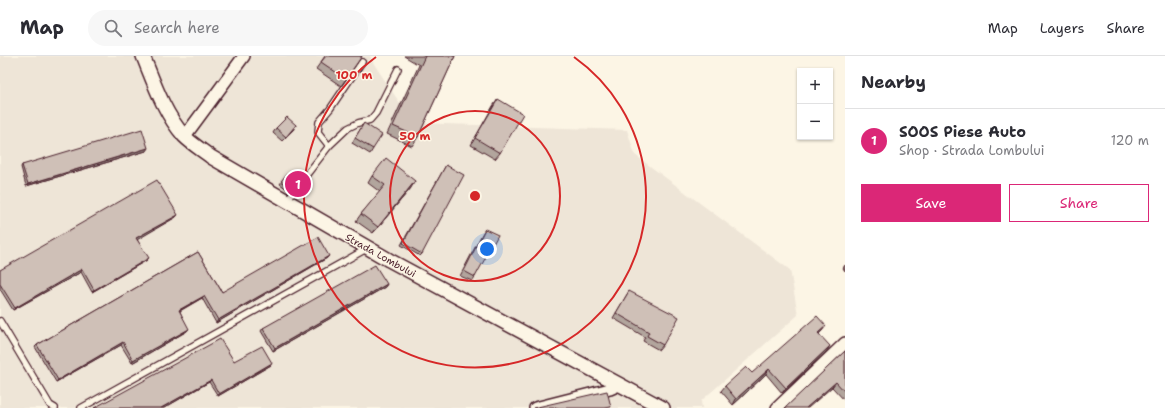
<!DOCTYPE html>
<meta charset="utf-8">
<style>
:root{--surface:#fff;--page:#f7f7f7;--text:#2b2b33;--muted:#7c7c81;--line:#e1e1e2;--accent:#db2777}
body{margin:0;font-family:"Shantell Sans",sans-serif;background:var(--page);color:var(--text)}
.controls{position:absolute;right:12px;top:12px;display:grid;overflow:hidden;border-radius:0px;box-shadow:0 1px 3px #0004}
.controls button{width:36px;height:36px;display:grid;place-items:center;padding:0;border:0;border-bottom:1px solid var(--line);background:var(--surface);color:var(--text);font:20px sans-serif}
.you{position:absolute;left:487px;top:193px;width:14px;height:14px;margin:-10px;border:3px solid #fff;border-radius:50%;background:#1a73e8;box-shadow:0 0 0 6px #1a73e833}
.badge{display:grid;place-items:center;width:26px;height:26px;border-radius:50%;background:var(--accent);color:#fff;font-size:13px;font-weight:700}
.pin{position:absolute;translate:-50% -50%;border:2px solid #fff;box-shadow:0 1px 4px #0006}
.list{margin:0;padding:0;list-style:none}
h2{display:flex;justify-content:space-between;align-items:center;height:52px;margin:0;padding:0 16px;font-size:17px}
h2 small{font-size:13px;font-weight:400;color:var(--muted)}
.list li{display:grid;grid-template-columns:26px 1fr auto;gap:12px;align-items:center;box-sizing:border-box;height:64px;padding:0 16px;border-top:1px solid var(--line)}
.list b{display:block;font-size:15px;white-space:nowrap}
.list p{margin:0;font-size:13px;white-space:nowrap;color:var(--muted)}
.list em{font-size:13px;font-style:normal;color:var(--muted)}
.actions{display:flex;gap:8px;padding:12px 16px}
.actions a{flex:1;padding:9px 0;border:1px solid var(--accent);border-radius:0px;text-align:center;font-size:14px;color:var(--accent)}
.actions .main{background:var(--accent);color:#fff}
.icon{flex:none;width:22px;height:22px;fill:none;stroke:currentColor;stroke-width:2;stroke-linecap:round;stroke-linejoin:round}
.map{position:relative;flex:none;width:845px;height:352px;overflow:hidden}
header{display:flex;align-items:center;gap:24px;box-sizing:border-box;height:56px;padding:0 20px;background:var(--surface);border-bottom:1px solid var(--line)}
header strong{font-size:19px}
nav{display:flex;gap:22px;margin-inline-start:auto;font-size:14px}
.search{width:280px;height:36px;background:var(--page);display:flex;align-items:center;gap:10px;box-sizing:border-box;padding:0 14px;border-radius:22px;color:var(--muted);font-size:15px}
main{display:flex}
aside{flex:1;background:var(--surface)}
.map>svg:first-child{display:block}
.built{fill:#eee5d7}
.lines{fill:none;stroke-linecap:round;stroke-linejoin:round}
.service-casing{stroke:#4a1f2b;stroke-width:8}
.minor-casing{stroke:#4a1f2b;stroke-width:14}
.tertiary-casing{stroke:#4a1f2b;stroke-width:16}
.service{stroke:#fcf5e5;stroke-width:5.5}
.minor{stroke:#fcf5e5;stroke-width:11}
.tertiary{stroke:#fcf5e5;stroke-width:13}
.wall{fill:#b2a59d;stroke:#4a1f2b}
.shaded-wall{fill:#918680;stroke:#4a1f2b}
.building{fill:#cfc0b7;stroke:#4a1f2b}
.ring{fill:none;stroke:#d62828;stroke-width:2}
.labels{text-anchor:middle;stroke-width:3;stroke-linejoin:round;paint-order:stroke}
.street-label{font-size:10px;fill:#4a1f2b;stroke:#fcf5e5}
.centre{fill:#d62828;stroke:#fcf5e5;stroke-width:2}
.ring-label{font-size:12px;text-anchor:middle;font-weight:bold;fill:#d62828;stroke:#fcf5e5;stroke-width:3;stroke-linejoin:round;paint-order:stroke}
</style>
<header>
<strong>Map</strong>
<div class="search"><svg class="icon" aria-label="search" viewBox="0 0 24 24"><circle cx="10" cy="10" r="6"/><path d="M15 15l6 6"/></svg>Search here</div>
<nav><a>Map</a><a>Layers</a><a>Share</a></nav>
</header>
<main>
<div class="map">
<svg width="845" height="352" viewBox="0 0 845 352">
<rect width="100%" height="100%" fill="#fcf5e5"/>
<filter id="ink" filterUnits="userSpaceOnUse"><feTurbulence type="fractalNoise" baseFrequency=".025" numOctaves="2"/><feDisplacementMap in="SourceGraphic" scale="8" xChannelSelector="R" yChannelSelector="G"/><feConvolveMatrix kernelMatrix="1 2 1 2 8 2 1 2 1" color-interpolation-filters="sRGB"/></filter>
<g filter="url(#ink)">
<polygon class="built" points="0,0 370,0 374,8 413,67 627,74 635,99 790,214 798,259 701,345 702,352 0,352"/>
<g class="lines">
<g class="service-casing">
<g id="service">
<polyline points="329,90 348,72 358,67 370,64 376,57 398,13"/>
<polyline points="287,144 329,90 318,76 319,66 330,53 362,6"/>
<polyline points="0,265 50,349 55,352"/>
<polyline points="81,352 368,192"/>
</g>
</g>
<g class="minor-casing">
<g id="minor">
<polyline points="185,80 244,0"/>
<polyline points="535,352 610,333 619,329"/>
<polyline points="777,352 845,287"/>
</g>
</g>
<g class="tertiary-casing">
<path id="tertiary" d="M143 0C154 27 164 57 184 80 192 88 202 94 211 101L389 204 663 352"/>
</g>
<use href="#service" class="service"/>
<use href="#minor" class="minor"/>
<use href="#tertiary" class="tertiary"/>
</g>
<g class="wall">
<polygon points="325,0 362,0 341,30 316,13"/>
<polygon points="404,0 455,0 418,81 412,90 387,78 419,9"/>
<polygon points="498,43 500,97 495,103 471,89 493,50"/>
<polygon points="364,67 373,93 370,98 352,87"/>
<polygon points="296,69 293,74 282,85 273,77 276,72"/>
<polygon points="146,95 26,130 21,111 22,109"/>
<polygon points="446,109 422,198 420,200 401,189"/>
<polygon points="287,118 294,124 287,133 280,128"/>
<polygon points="372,120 411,132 373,177 356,165 361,158 380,136 368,127"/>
<polygon points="178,159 176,161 137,183 147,204 92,236 81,216 13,254 0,233 0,214"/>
<polygon points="485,173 475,221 472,225 460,220 482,178"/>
<polygon points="198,196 222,236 329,200 327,202 216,267 202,242 180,255 187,275 132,307 121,289 56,326 35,291 37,289"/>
<polygon points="845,209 845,215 843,212"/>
<polygon points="387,228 385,231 273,295 261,275 263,272"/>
<polygon points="629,235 663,289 659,294 643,285 645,281 613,262"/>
<polygon points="822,275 819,278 826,296 782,337 766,318 733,349 721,335 725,330 752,317"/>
<polygon points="845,295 845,345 832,331"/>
<polygon points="234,305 271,309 218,340 209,326 164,352 94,352"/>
</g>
<g class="shaded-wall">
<polygon points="296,69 293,74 282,85 286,81"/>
<polygon points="148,92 146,95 26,130 28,128"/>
<polygon points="415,125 411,132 373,177 378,171"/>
<polygon points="178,159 176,161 135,185 136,182"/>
<polygon points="329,200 327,202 216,267 218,264"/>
<polygon points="149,202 147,204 92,236 94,234"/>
<polygon points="82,213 81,216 13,254 15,252"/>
<polygon points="387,228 385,231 273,295 275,292"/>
<polygon points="204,240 202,242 177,256 179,254"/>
<polygon points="826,270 822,275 814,282 818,277"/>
<polygon points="189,273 187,275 132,307 133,304"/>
<polygon points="123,286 121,289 56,326 58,324"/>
<polygon points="830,290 826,296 782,337 786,332"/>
<polygon points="272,307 271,309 218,340 219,338"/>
<polygon points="769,313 766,318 733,349 736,343"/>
<polygon points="211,324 209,326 164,352 161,352"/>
<polygon points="836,326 832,331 808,352 806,352"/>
</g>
<g class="building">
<polygon points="326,0 362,0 346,23 321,6"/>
<polygon points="425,0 455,0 418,81 393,70"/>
<polygon points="498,43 523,58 500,97 475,82"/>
<polygon points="287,61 296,69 286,81 276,72"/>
<polygon points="364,67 382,79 373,93 355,82"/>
<polygon points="142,73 148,92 28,128 22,109"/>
<polygon points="386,102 415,125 378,171 361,158 385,129 372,120"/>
<polygon points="446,109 464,119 422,198 403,187"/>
<polygon points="287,118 294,124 288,131 281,125"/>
<polygon points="157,124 178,159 136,182 149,202 94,234 82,213 15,252 0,228 0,214"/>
<polygon points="485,173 498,179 475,221 464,215"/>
<polygon points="318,181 329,200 218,264 204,240 179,254 189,273 133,304 123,286 58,324 37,289 198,196 222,236"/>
<polygon points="375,209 387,228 275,292 263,272"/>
<polygon points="629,235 679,261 663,289 647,280 649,276 616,257"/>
<polygon points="817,260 826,270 818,277 830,290 786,332 769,313 736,343 725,330 746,311 752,317"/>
<polygon points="220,283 234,305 262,290 272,307 219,338 211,324 161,352 94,352"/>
<polygon points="845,295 845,336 836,326 806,352 785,352"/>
<polygon points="607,335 611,351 605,352 533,352"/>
</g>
</g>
<g class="ring">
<circle cx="475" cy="140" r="85"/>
<path d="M574 1A171 171 0 1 1 376 1"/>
</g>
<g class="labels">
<g class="street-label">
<text transform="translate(381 199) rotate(29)" y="4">Strada Lombului</text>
</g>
</g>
<circle cx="475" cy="140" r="6" class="centre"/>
<g class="ring-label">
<text x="354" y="23">100 m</text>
<text x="415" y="84">50 m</text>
</g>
</svg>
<div class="controls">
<button>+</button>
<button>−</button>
</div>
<div class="you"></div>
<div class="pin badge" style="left:298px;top:128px">1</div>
</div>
<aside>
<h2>Nearby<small></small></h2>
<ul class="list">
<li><span class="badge">1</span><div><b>SOOS Piese Auto</b><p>Shop · Strada Lombului</p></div><em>120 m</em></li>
</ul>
<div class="actions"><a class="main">Save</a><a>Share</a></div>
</aside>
</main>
